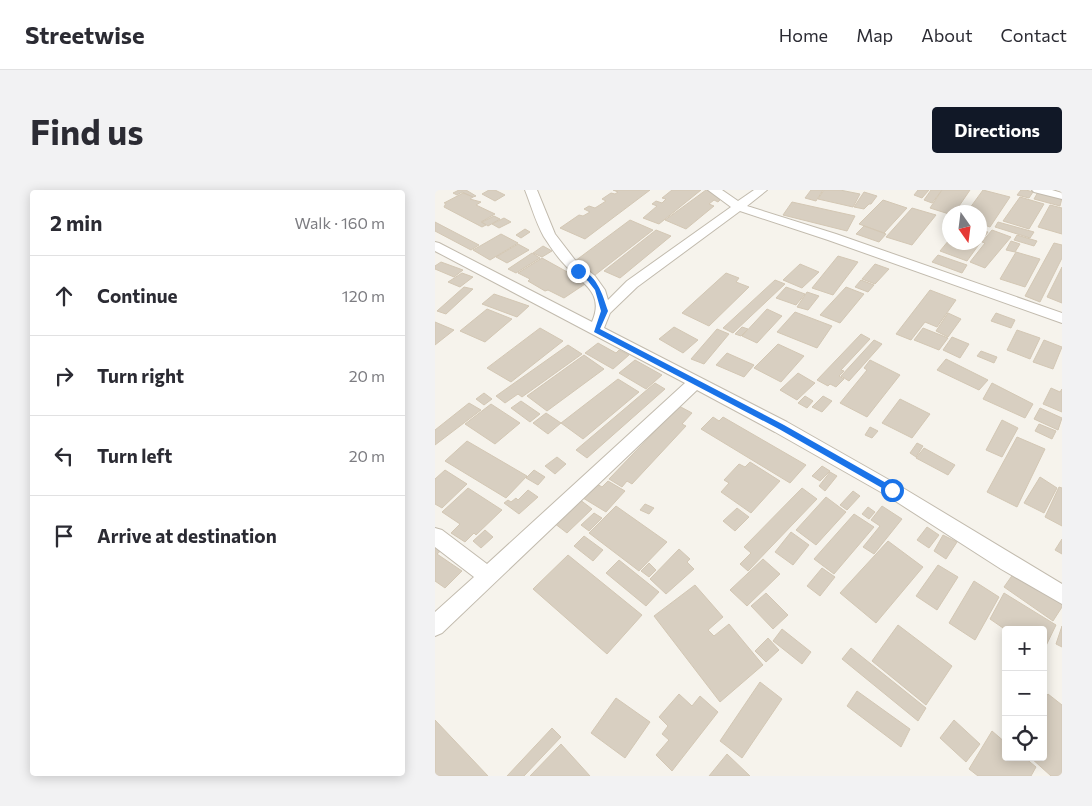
<!DOCTYPE html>
<meta charset="utf-8">
<style>
:root{--surface:#fff;--page:#f2f2f3;--text:#2b2b33;--muted:#7c7c81;--line:#e1e1e2;--accent:#111827}
body{margin:0;font-family:Commissioner,sans-serif;background:var(--page);color:var(--text)}
.controls{position:absolute;right:15px;bottom:15px;display:grid;overflow:hidden;border-radius:5px;box-shadow:0 2px 12px #0003}
.controls button{width:45px;height:45px;display:grid;place-items:center;padding:0;border:0;border-bottom:1px solid var(--line);background:var(--surface);color:var(--text);font:25px sans-serif}
.compass{position:absolute;left:507px;top:15px;width:45px;height:45px;border-radius:50%;background:var(--surface);box-shadow:0 2px 12px #0003;rotate:166deg}
.stop{position:absolute;width:15px;height:15px;margin:-11px;border:4px solid #1a73e8;border-radius:50%;background:#fff}
.stop.end{background:#1a73e8;border-color:#fff;box-shadow:0 1px 5px #0008}
.list{margin:0;padding:0;list-style:none}
h2{display:flex;justify-content:space-between;align-items:center;height:65px;margin:0;padding:0 20px;font-size:21px}
h2 small{font-size:16px;font-weight:400;color:var(--muted)}
.list li{display:grid;grid-template-columns:32px 1fr auto;gap:15px;align-items:center;box-sizing:border-box;height:80px;padding:0 20px;border-top:1px solid var(--line)}
.list b{display:block;font-size:19px;white-space:nowrap}
.list em{font-size:16px;font-style:normal;color:var(--muted)}
.icon{flex:none;width:28px;height:28px;fill:none;stroke:currentColor;stroke-width:2;stroke-linecap:round;stroke-linejoin:round}
.map{position:relative;flex:none;width:627px;height:586px;overflow:hidden;border-radius:5px}
header{display:flex;align-items:center;gap:30px;box-sizing:border-box;height:70px;padding:0 25px;background:var(--surface);border-bottom:1px solid var(--line)}
header strong{font-size:24px}
nav{display:flex;gap:28px;margin-inline-start:auto;font-size:18px}
.intro{display:flex;align-items:center;justify-content:space-between;box-sizing:border-box;height:120px;padding:0 30px}
h1{margin:0;font-size:35px}
.button{padding:12px 22px;border-radius:5px;background:var(--accent);color:#fff;font-size:18px;font-weight:700}
main{display:flex;gap:30px;padding:0 30px}
aside{flex:1;background:var(--surface);border-radius:5px;box-shadow:0 2px 12px #0003}
.map>svg:first-child{display:block}
.building{fill:#d8cfc1;stroke:#d3c7b4}
.lines{fill:none;stroke-linecap:round;stroke-linejoin:round}
.minor-casing{stroke:#c2bbae;stroke-width:2}
.minor{fill:#fff;fill-rule:evenodd}
.route{fill:#1a73e8}
</style>
<header>
<strong>Streetwise</strong>
<nav><a>Home</a><a>Map</a><a>About</a><a>Contact</a></nav>
</header>
<div class="intro"><h1>Find us</h1><a class="button">Directions</a></div>
<main>
<aside>
<h2>2 min<small>Walk · 160 m</small></h2>
<ul class="list">
<li><svg class="icon" aria-label="ahead" viewBox="0 0 24 24"><path d="M12 20V5M6 11l6-6 6 6"/></svg><div><b>Continue</b></div><em>120 m</em></li>
<li><svg class="icon" aria-label="right" viewBox="0 0 24 24"><path d="M7 20v-9h11M14 6l5 5-5 5"/></svg><div><b>Turn right</b></div><em>20 m</em></li>
<li><svg class="icon" aria-label="left" viewBox="0 0 24 24"><path d="M17 20v-9H6M10 6l-5 5 5 5"/></svg><div><b>Turn left</b></div><em>20 m</em></li>
<li><svg class="icon" aria-label="arrive" viewBox="0 0 24 24"><path d="M6 21V4h12l-3 4 3 4H6"/></svg><div><b>Arrive at destination</b></div></li>
</ul>
</aside>
<div class="map">
<svg width="627" height="586" viewBox="0 0 627 586">
<rect width="100%" height="100%" fill="#f6f3ec"/>
<g class="building">
<polygon points="24,0 31,0 41,6 38,7 27,2 22,5 18,3"/>
<polygon points="54,0 60,0 70,5 60,11 47,4"/>
<polygon points="178,0 215,0 150,49 125,38 144,25 148,26 155,22 149,19 154,16 160,18 171,11 167,9 176,3 180,4 183,2"/>
<polygon points="237,0 266,0 224,34 208,28 222,16 217,14 221,11 227,13 231,9 227,8"/>
<polygon points="271,0 289,6 283,12 279,10 274,14 279,16 251,39 230,30"/>
<polygon points="376,0 388,0 381,11 370,8"/>
<polygon points="389,0 405,0 425,4 418,17 383,9"/>
<polygon points="483,0 494,0 487,8 479,5"/>
<polygon points="496,0 507,0 497,13 489,10"/>
<polygon points="507,0 535,0 520,22 514,24 495,18"/>
<polygon points="548,0 575,7 555,37 544,33 544,22 532,22"/>
<polygon points="586,0 591,0 598,2 594,8 582,5"/>
<polygon points="429,2 442,6 436,14 434,14 429,19 419,17"/>
<polygon points="603,2 627,8 625,16 599,9"/>
<polygon points="28,3 38,7 35,9 46,12 41,15 60,24 46,32 51,35 47,37 9,17 11,13 9,13"/>
<polygon points="585,7 609,14 594,39 568,31"/>
<polygon points="448,10 472,18 449,43 424,34"/>
<polygon points="357,12 420,26 412,41 348,25"/>
<polygon points="615,15 627,18 627,44 603,37"/>
<polygon points="477,18 501,25 477,55 451,47"/>
<polygon points="59,26 65,29 53,36 47,32"/>
<polygon points="69,28 76,32 64,38 57,34"/>
<polygon points="195,30 218,40 160,85 136,74"/>
<polygon points="0,32 44,55 36,60 0,41"/>
<polygon points="563,32 599,42 595,48 560,37"/>
<polygon points="429,36 451,44 444,52 421,44"/>
<polygon points="90,39 95,42 86,48 81,45"/>
<polygon points="221,40 236,46 185,88 169,81"/>
<polygon points="544,40 553,42 532,71 505,61 514,50 514,52 544,52"/>
<polygon points="557,40 576,47 550,78 535,72 550,53 547,52"/>
<polygon points="66,44 83,53 55,70 38,60"/>
<polygon points="582,45 602,51 599,56 579,50"/>
<polygon points="576,51 585,54 580,62 571,60"/>
<polygon points="619,53 627,55 627,68 605,112 590,106"/>
<polygon points="83,54 94,60 72,73 61,67"/>
<polygon points="108,56 117,61 107,67 98,63"/>
<polygon points="581,62 605,69 590,97 565,89"/>
<polygon points="97,63 105,68 81,83 73,79"/>
<polygon points="503,65 532,75 527,83 497,72"/>
<polygon points="403,66 423,72 398,105 377,98"/>
<polygon points="107,68 145,89 143,90 150,94 129,108 113,100 110,101 93,91 95,89 83,83"/>
<polygon points="6,72 28,80 19,87 0,79 0,76"/>
<polygon points="365,74 384,82 367,98 348,90"/>
<polygon points="440,74 454,79 440,94 427,89"/>
<polygon points="627,77 627,113 612,107"/>
<polygon points="27,83 38,87 25,97 13,92"/>
<polygon points="291,83 304,88 301,92 314,97 274,136 247,123"/>
<polygon points="340,90 350,94 298,143 288,138"/>
<polygon points="426,90 439,95 433,102 420,97"/>
<polygon points="29,97 38,99 11,124 2,121"/>
<polygon points="351,97 370,104 361,115 341,108"/>
<polygon points="411,97 429,104 405,133 385,125"/>
<polygon points="495,100 521,110 502,137 490,132 476,150 461,144"/>
<polygon points="372,102 384,106 373,120 362,117"/>
<polygon points="59,104 94,116 82,127 47,114"/>
<polygon points="52,119 77,129 50,152 25,141"/>
<polygon points="332,119 347,126 322,153 307,146"/>
<polygon points="360,122 397,136 382,158 342,142"/>
<polygon points="513,123 526,129 513,147 501,141"/>
<polygon points="561,123 580,130 576,138 556,131"/>
<polygon points="0,132 19,140 0,155"/>
<polygon points="239,137 263,150 248,163 224,149"/>
<polygon points="307,137 313,139 306,146 300,144"/>
<polygon points="105,138 128,151 76,192 52,178"/>
<polygon points="488,138 513,148 504,160 479,150"/>
<polygon points="282,139 294,144 269,174 256,169"/>
<polygon points="582,140 605,148 595,169 572,160"/>
<polygon points="426,144 435,149 406,180 409,181 404,186 409,189 401,197 395,194 393,196 382,190"/>
<polygon points="517,147 534,154 525,168 508,160"/>
<polygon points="439,150 447,154 414,191 406,186"/>
<polygon points="609,150 627,157 618,179 598,172"/>
<polygon points="163,153 181,163 184,160 194,165 178,179 150,163"/>
<polygon points="343,154 369,166 346,192 319,178"/>
<polygon points="133,155 147,164 87,207 83,204 70,213 61,206"/>
<polygon points="546,161 562,167 559,173 542,166"/>
<polygon points="292,163 319,175 309,187 281,175"/>
<polygon points="149,165 169,179 112,221 92,206"/>
<polygon points="511,169 553,190 544,200 502,180"/>
<polygon points="200,170 227,185 211,199 184,183"/>
<polygon points="435,170 465,185 432,227 405,213 432,180 429,178"/>
<polygon points="363,183 380,193 362,210 345,200"/>
<polygon points="183,189 204,202 148,249 126,233"/>
<polygon points="220,193 230,199 152,268 141,260"/>
<polygon points="557,193 598,214 590,228 548,209"/>
<polygon points="616,198 625,202 627,199 627,222 608,214"/>
<polygon points="49,203 57,209 49,215 41,209"/>
<polygon points="370,206 378,211 372,218 363,213"/>
<polygon points="388,206 397,211 387,222 377,217"/>
<polygon points="465,209 495,224 477,248 447,233"/>
<polygon points="86,211 105,224 95,232 76,218"/>
<polygon points="34,213 46,220 0,255 0,240"/>
<polygon points="56,214 85,233 60,254 30,234"/>
<polygon points="244,216 257,223 247,234 251,236 197,294 192,291 187,297 174,289"/>
<polygon points="605,218 627,228 623,240 599,229"/>
<polygon points="111,223 126,233 113,244 98,233"/>
<polygon points="278,227 284,231 288,227 371,275 355,293 266,239"/>
<polygon points="567,230 583,238 567,267 551,260"/>
<polygon points="604,234 621,241 617,249 600,241"/>
<polygon points="435,237 443,241 437,248 430,245"/>
<polygon points="582,247 610,259 582,317 552,302"/>
<polygon points="32,251 92,286 71,308 10,271"/>
<polygon points="482,253 488,256 481,267 475,263"/>
<polygon points="489,258 520,275 513,285 481,268"/>
<polygon points="122,267 131,274 120,284 110,276"/>
<polygon points="315,272 345,291 316,323 286,302 294,293 289,290 304,274 310,277"/>
<polygon points="387,276 395,281 385,291 377,286"/>
<polygon points="10,280 32,294 7,318 0,314 0,289"/>
<polygon points="99,280 110,287 103,295 91,288"/>
<polygon points="395,282 402,286 390,301 384,296"/>
<polygon points="605,287 622,298 609,323 589,313"/>
<polygon points="173,291 190,301 171,322 148,308 162,294 167,297"/>
<polygon points="624,297 627,298 627,336 610,327"/>
<polygon points="33,298 67,320 41,345 39,343 30,352 16,343 25,334 7,322"/>
<polygon points="367,298 382,309 313,381 305,374 316,363 309,357"/>
<polygon points="93,300 103,307 84,324 69,313 73,310 76,312 81,308 83,310"/>
<polygon points="418,301 425,306 412,320 405,315"/>
<polygon points="391,307 411,322 381,355 361,340"/>
<polygon points="144,309 157,319 132,343 119,333"/>
<polygon points="210,314 219,318 214,324 205,320"/>
<polygon points="181,316 232,352 204,381 154,343"/>
<polygon points="447,316 467,329 439,364 428,357 445,336 436,330"/>
<polygon points="433,317 440,322 434,329 427,324"/>
<polygon points="302,318 314,327 300,341 288,331"/>
<polygon points="159,323 167,328 154,341 146,335"/>
<polygon points="419,324 439,337 399,384 379,369"/>
<polygon points="492,337 504,345 494,358 482,350"/>
<polygon points="50,340 58,347 46,358 38,351"/>
<polygon points="356,342 374,355 358,375 340,362"/>
<polygon points="508,345 522,352 511,369 499,361"/>
<polygon points="149,346 168,360 158,371 139,356"/>
<polygon points="627,349 627,364 620,360"/>
<polygon points="453,351 488,377 441,433 405,403"/>
<polygon points="0,352 9,358 2,364 27,381 10,398 0,391"/>
<polygon points="244,359 255,369 252,372 259,379 231,404 215,389"/>
<polygon points="133,365 207,425 172,464 98,399"/>
<polygon points="328,369 345,384 312,416 295,400"/>
<polygon points="184,370 224,402 211,416 171,383"/>
<polygon points="214,373 221,380 214,387 206,381"/>
<polygon points="503,375 523,387 502,420 481,406"/>
<polygon points="387,378 400,387 385,406 372,396"/>
<polygon points="581,380 627,410 627,417 618,431 569,397"/>
<polygon points="539,391 564,407 540,450 514,433"/>
<polygon points="260,395 288,427 273,440 279,446 294,434 328,475 285,512 219,426"/>
<polygon points="331,403 353,425 338,439 316,416"/>
<polygon points="569,403 621,435 608,462 608,440 571,440 555,429"/>
<polygon points="463,435 517,476 491,515 437,471"/>
<polygon points="627,436 627,457 621,454"/>
<polygon points="347,439 376,462 367,474 338,451"/>
<polygon points="333,448 344,460 331,472 320,461"/>
<polygon points="416,458 491,518 483,531 407,469"/>
<polygon points="325,492 347,509 307,568 285,551"/>
<polygon points="422,501 475,539 466,557 412,516"/>
<polygon points="244,504 257,516 265,506 283,522 237,581 221,565 234,550 227,544 233,536 224,527"/>
<polygon points="613,504 627,515 627,586 616,586 595,567 608,567 608,510"/>
<polygon points="181,508 215,532 190,568 156,543"/>
<polygon points="0,530 53,586 0,586"/>
<polygon points="519,530 545,554 531,572 505,548"/>
<polygon points="117,538 126,547 89,586 72,586"/>
<polygon points="557,541 571,553 571,567 589,567 601,577 596,586 543,586 534,579"/>
<polygon points="126,554 155,586 95,586"/>
<polygon points="292,564 315,586 274,586"/>
</g>
<g class="lines">
<g class="minor-casing">
<g id="minor">
<path d="M90 0H102L120 44 140 70 160 86 170 100 173 110 192 91 296 17 273 0H287L303 11 319 0H332L312 16 401 44 627 123V133L393 50 305 21 202 97 175 123 169 138 352 232 463 295 627 394V414L566 379 451 305 340 242 262 200 7 443 0 446V422L39 387 0 357V338L7 340 52 374 250 193 0 61V52L4 53 157 132C170 102 147 94 130 75 122 67 115 56 109 47 101 33 96 15 90 0Z"/>
<polygon points="597,0 617,0 627,3 627,9 599,2"/>
</g>
</g>
<use href="#minor" class="minor"/>
</g>
<path class="route" d="M141 80C161 80 168 106 173 121L165 139 349 235 460 298V302H454L344 239 159 142 166 121 160 100 153 91 141 83Z"/>
</svg>
<div class="controls">
<button>+</button>
<button>−</button>
<button><svg class="icon" aria-label="locate" viewBox="0 0 24 24"><circle cx="12" cy="12" r="6"/><path d="M12 2v4M12 18v4M2 12h4M18 12h4"/></svg></button>
</div>
<svg class="compass" viewBox="-18 -18 36 36"><path d="M0-13l5 13h-10z" fill="#e53935"/><path d="M0 13l5-13h-10z" fill="#7c7c81"/></svg>
<div class="stop" style="left:457px;top:300px"></div>
<div class="stop end" style="left:143px;top:81px"></div>
</div>
</main>
